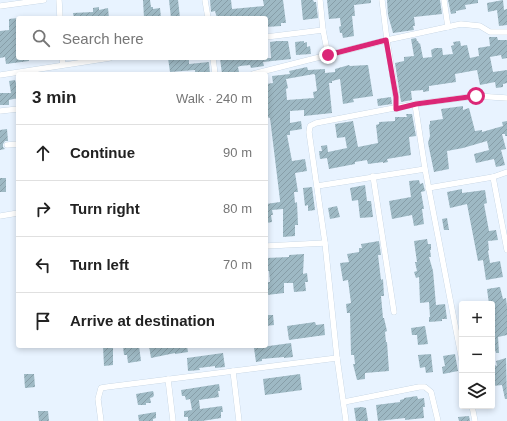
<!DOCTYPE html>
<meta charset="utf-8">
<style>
:root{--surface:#fff;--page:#f6f6f6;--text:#222;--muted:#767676;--line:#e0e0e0}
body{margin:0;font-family:Arial,sans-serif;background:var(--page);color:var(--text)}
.controls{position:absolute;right:12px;bottom:12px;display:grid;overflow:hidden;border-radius:4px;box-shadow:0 2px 6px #0003}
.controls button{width:36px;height:36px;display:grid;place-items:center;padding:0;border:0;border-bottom:1px solid var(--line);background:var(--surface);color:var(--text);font:20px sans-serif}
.stop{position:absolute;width:12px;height:12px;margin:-9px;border:3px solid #db2777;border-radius:50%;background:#fff}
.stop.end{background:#db2777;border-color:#fff;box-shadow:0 1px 4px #0008}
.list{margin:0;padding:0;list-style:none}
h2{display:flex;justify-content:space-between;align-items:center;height:52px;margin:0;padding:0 16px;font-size:17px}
h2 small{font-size:13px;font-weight:400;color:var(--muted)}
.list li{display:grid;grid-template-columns:26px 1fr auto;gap:12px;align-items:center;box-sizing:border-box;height:56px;padding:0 16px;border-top:1px solid var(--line)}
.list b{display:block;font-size:15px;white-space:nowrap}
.list em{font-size:13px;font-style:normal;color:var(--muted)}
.icon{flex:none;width:22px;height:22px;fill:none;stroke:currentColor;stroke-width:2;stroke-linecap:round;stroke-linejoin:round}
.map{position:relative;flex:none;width:507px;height:421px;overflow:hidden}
.search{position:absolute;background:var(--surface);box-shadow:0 2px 6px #0003;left:16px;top:16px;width:252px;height:44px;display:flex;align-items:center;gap:10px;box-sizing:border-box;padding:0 14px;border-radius:4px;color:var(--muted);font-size:15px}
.panel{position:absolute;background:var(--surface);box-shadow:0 2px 6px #0003;left:16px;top:72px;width:252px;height:276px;border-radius:4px}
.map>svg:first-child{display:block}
.building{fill:url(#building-hatch);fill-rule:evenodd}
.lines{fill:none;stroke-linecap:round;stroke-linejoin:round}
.minor-casing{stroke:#b7cadc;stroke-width:6}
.minor{stroke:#fff;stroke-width:5.5}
.route{stroke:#db2777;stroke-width:5}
</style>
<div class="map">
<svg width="507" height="421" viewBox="0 0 507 421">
<defs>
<pattern id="building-hatch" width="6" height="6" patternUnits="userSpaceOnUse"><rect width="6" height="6" fill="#9eb9c4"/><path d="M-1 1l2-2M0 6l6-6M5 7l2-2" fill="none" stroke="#879ea8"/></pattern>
</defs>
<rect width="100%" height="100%" fill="#e8f3ff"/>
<g class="building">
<polygon points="143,0 150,0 151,7 153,7 153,9 160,8 161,18 144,18"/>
<polygon points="169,0 178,0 180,18 171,18"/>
<polygon points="210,0 231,0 232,9 264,6 263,0 283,0 286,23 281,23 281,26 266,27 266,18 217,18 215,11 211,12"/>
<polygon points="301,0 313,0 314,2 316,2 318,18 303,20"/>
<polygon points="327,0 371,0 371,3 354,5 355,16 352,16 354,36 343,38 342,33 340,33 339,27 341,26 340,18 329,19"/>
<polygon points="387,0 440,0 442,14 414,17 415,26 413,26 414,30 393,33 388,15"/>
<polygon points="448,0 478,0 478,3 465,5 466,9 456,11 456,13 451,14"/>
<polygon points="503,0 504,10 507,9 507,25 499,26 497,10 488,12 487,3"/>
<polygon points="99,7 99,10 108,8 109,18 74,18 73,13 93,12 93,8"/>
<polygon points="18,18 18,58 29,58 29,61 6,64 5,57 0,58 0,31 9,30 9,19"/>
<polygon points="489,37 497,37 498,40 507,40 507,58 502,59 501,55 490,57 493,72 507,70 507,83 503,84 503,87 496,88 495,82 480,85 477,70 455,74 456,82 429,86 429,91 423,92 423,90 411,91 412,100 401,102 395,63 404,61 404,57 414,56 411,39 416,38 417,41 418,41 419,44 420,43 423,58 432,57 431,50 435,48 442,48 443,55 453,54 451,46 454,45 453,42 460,41 461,46 467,45 470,58 479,56 478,48 490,46"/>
<polygon points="277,41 288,41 291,59 263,62 264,66 251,68 250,65 240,66 238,67 239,72 222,74 220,58 271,58 270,42"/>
<polygon points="304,41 304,43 307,42 307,47 310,46 311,54 296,55 295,42"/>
<polygon points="168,58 189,59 189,64 209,62 210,74 195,74 195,70 170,72"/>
<path d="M349 65 350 66 368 65 373 96 353 99 354 102 343 104 340 79 332 81V83H329L332 113 304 116V110L290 111V123L301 121 302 129 290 131V135H287L292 161 305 159 307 171 295 173 298 192H294L295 203 297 202 298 225H295V236L283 237V209L272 210 273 215H271L272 222 266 223V204L280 202V200L270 118 266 117V84L273 83 272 76 290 74 289 71 307 67 308 70 325 69V73L335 72V69ZM314 74 315 75 317 91 313 92 314 98 287 100 286 89 288 88 286 79Z"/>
<polygon points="15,80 16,83 18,82 18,98 9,100 9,105 0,105 0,93 11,93 9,81"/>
<polygon points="391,97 392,104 378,106 377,99"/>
<polygon points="463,106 463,110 469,108 475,131 482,130 482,132 503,126 502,122 507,121 507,136 505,136 505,134 502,134 506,149 501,150 505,165 496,167 494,159 476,163 474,154 489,150 487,141 463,148 447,151 449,169 434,172 428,143 430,136 429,125 430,124 430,121 443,119 441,109"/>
<polygon points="406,114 412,114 416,136 409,137 411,155 387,159 388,162 383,163 383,162 368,164 367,160 355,162 355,164 329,169 327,158 320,159 319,151 322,151 321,146 327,145 328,152 347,148 345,137 337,138 335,124 353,121 358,147 378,143 376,125 379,124 379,122 395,121 395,117 407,117"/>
<polygon points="7,129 8,141 5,141 3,144 3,147 5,149 0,150 0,130"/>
<rect x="0" y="178" width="6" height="14"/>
<polygon points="419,180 420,184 423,183 425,191 421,192 424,209 422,209 424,224 414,226 412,215 392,219 389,201 411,197 409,181"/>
<polygon points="365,185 367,201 371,201 373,217 360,218 358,200 352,201 350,188"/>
<polygon points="312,187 315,210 308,211 308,205 305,206 303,188"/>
<polygon points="462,189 462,193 485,190 487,203 484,204 489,231 496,230 498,240 488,241 489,250 488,251 490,263 500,261 503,277 486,280 483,260 478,261 467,204 450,208 447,192"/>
<polygon points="337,206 340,217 330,219 328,208"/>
<polygon points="447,218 449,230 444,230 442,219"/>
<polygon points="427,239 428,244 431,244 431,250 430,250 431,257 429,257 433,271 436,305 445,304 447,319 442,319 442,321 429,322 429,317 430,317 429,302 420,303 419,277 416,278 414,272 417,271 415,262 417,262 414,241"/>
<polygon points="379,241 381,255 378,255 381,280 383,279 384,296 381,296 383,318 384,318 387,331 385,332 386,342 387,342 389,371 365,373 365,379 357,380 353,364 355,364 354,355 351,355 350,313 347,313 346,304 351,303 348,280 343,281 340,263 349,262 347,254 359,252 359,248 362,248 361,244"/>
<polygon points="304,254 303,274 307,273 308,282 305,282 306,291 294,292 293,283 284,283 284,293 267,295 266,282 270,282 269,271 267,271 266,258 289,257 289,255"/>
<polygon points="500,287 503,299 506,298 507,307 507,335 498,337 499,353 496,353 493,342 494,342 492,331 492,304 489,304 487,289"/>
<polygon points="266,315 273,315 274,325 266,326"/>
<polygon points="315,322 316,325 324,324 325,335 289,340 287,326"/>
<polygon points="425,326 428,344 418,345 417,335 412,335 411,328"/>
<polygon points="291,343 293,357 284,358 284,357 262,359 262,361 256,362 254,348"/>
<polygon points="103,346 113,346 113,365 104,366"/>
<polygon points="123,346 139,346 141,361 128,363 127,355 124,355"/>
<polygon points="149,346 187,346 188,352 175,354 175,353 151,358"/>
<polygon points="223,353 225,367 215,368 215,366 199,368 200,370 188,371 187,358"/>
<polygon points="431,354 433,372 426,373 425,367 420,368 418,355"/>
<polygon points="455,354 458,371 443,374 442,367 445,366 443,356"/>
<polygon points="506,358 507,399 505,399 502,385 492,386 492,364 497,366 496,361"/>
<polygon points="24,374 34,374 35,387 25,388"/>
<polygon points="300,374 302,390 265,395 263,379"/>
<polygon points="219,384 220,391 218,391 219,397 199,400 200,409 222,406 223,412 221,412 221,418 202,421 188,421 188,417 184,417 184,411 192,410 190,399 186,400 185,396 182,396 181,390"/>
<polygon points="153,391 154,395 153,397 150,398 151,403 146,403 146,405 138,405 136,394"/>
<polygon points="417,396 418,399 424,398 425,407 423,407 424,418 405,420 405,418 378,421 376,405 400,402 400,400 404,399 404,398"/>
<polygon points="362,407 366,408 368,421 356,421 354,408"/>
<polygon points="38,411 48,411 49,421 39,421"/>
<polygon points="156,412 156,418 153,419 153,421 139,421 138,415"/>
<polygon points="469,416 470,421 459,421 458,417"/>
</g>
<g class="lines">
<g class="minor-casing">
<g id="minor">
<polyline points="59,0 60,18"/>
<polyline points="205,0 208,18"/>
<polyline points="320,0 323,30 328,55"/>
<polyline points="382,0 387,40 396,97 396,109"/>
<polyline points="444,0 448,27"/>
<polyline points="0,6 44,0"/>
<polyline points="266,37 323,30"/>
<polyline points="62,58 63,64"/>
<polyline points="213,58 215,74"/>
<polyline points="253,74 387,40 461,24 480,26 490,32 507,32"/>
<polyline points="0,75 110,58"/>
<polyline points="415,104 425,169 462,361"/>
<polyline points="0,111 18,109"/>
<polyline points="7,145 18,144"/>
<polyline points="373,176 394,312"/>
<polyline points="493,177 507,250"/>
<polyline points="317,186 425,169"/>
<polyline points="428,188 493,177 507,172"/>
<polyline points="0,216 18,213"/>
<polyline points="266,246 325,243"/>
<polyline points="233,371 239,421"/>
<polyline points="168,379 173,421"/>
<polyline points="344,402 419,387 425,387 431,392 438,421"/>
<polyline points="472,406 475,421"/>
<polyline points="101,421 98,399 101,388 107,387 337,358"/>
<polyline points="346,421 337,358 325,243 309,132 310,126 316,123 415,104 476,96 507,98"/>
</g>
</g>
<use href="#minor" class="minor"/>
</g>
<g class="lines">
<polyline class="route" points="328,55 386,40 396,97 396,109 416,104 476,96"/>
</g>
</svg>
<div class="controls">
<button>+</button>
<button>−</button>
<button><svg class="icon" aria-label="layers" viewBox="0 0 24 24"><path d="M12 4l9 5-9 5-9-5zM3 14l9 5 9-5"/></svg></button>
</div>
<div class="stop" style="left:476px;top:96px"></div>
<div class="stop end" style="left:328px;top:55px"></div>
<div class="search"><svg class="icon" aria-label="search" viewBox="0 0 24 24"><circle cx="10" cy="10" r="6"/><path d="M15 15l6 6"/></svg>Search here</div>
<section class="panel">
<h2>3 min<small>Walk · 240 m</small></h2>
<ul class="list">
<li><svg class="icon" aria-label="ahead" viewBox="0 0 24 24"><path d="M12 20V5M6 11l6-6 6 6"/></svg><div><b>Continue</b></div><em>90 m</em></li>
<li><svg class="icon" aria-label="right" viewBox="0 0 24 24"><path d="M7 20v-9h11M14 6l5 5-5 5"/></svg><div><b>Turn right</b></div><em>80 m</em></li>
<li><svg class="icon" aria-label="left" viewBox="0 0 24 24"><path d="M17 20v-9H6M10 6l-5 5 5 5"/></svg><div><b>Turn left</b></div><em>70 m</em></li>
<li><svg class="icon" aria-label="arrive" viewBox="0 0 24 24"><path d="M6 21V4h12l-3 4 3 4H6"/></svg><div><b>Arrive at destination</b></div></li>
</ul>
</section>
</div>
